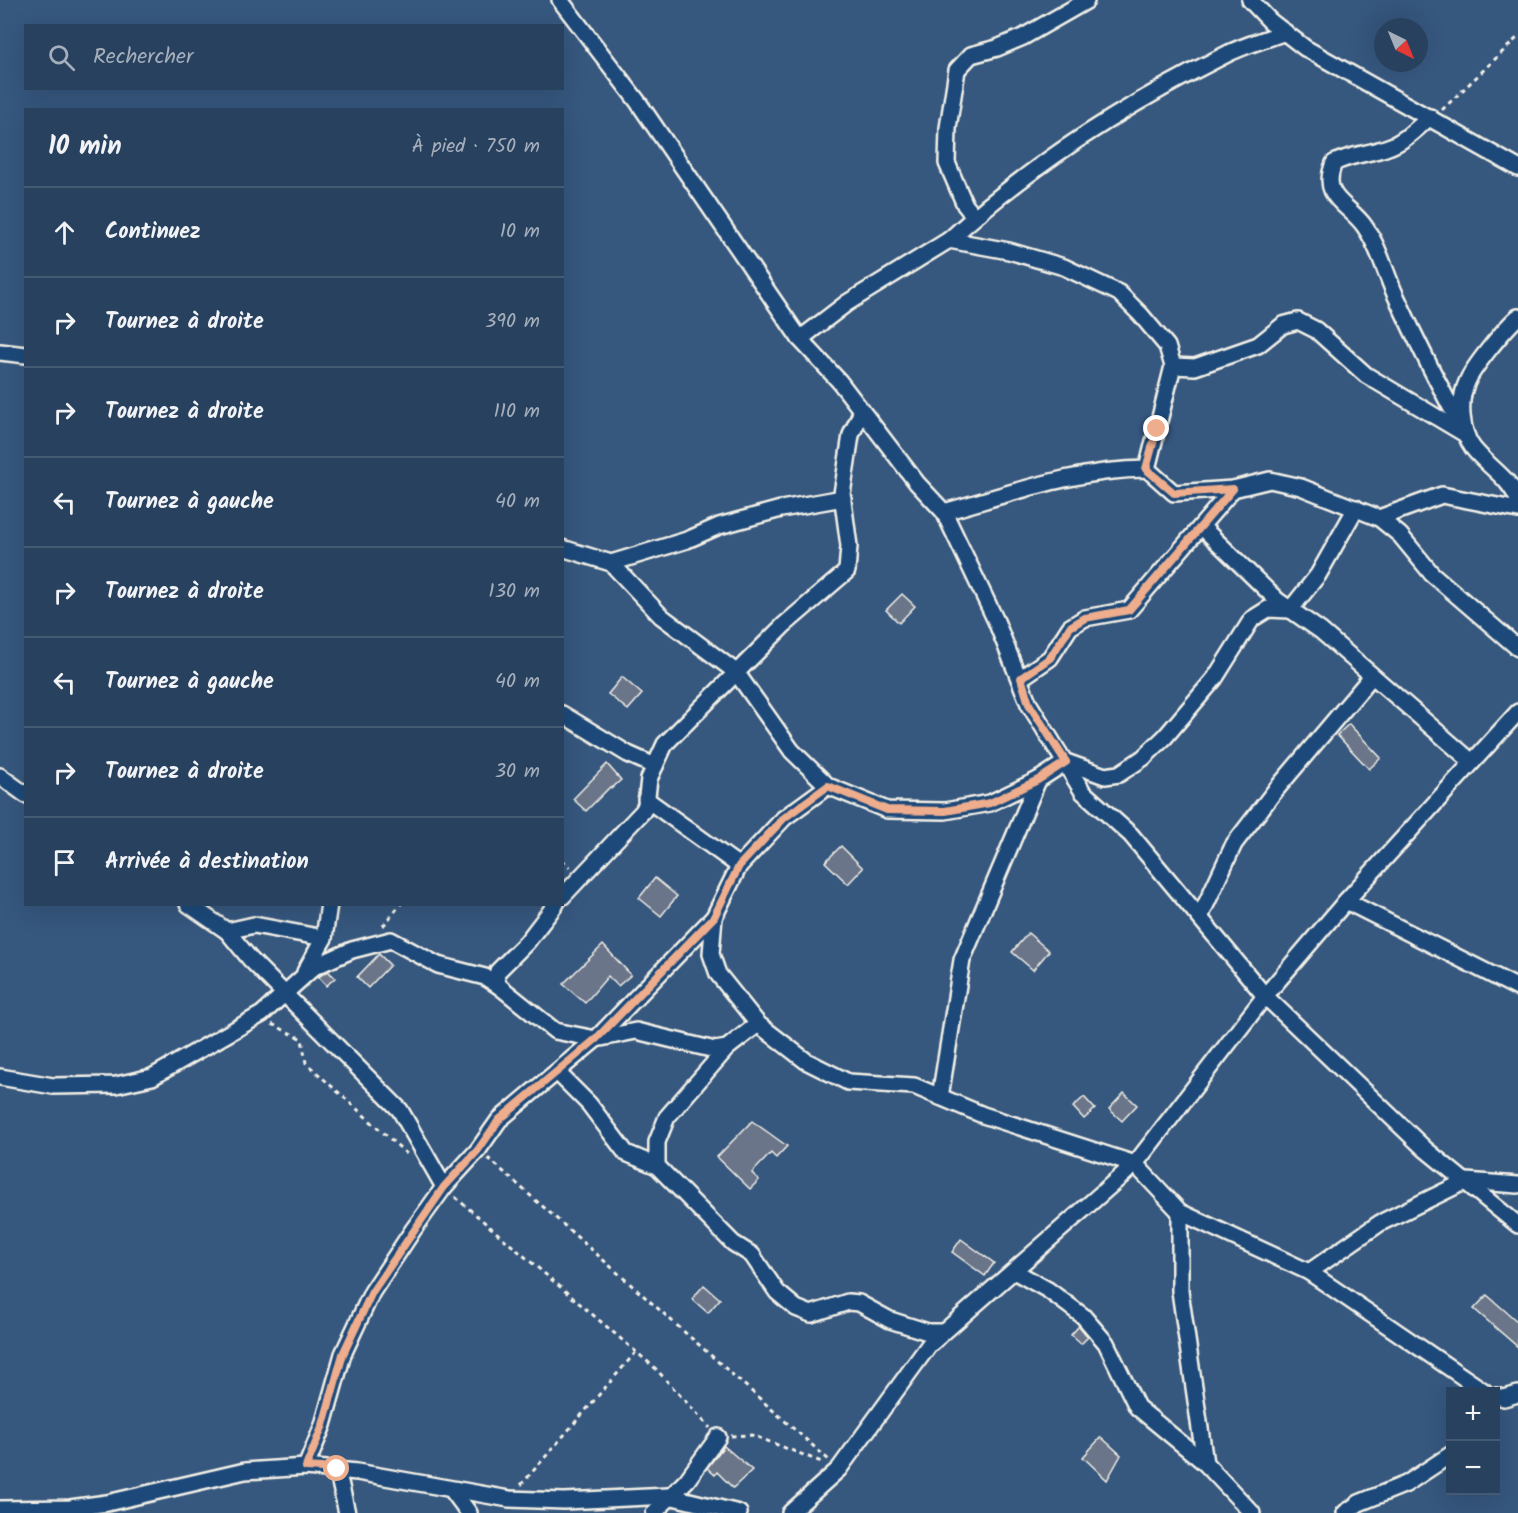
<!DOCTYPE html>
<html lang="fr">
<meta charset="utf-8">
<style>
:root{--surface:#28415e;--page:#344c67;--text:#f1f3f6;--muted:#a5afbc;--line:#445a73}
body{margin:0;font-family:Kalam,sans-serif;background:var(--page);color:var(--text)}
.controls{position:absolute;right:18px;bottom:18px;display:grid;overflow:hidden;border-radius:0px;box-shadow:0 6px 24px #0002}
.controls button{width:54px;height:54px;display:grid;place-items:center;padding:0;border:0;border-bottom:2px solid var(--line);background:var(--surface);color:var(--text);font:30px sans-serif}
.compass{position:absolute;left:1374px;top:18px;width:54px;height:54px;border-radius:50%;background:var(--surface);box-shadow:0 6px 24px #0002;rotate:137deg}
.stop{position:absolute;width:18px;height:18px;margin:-14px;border:4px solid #eead8d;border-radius:50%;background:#fff}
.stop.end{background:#eead8d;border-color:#fff;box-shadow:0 2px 6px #0008}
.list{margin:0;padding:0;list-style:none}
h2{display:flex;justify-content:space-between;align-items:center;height:78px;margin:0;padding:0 24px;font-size:26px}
h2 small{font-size:20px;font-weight:400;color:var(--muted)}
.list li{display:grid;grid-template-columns:39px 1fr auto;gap:18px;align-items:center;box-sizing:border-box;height:90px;padding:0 24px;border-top:2px solid var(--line)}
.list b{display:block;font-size:22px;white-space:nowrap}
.list em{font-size:20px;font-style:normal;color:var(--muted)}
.icon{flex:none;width:33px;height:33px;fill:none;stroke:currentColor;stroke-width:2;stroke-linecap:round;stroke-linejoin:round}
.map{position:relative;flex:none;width:1518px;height:1513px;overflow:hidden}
.search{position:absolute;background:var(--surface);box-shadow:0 6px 24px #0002;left:24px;top:24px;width:540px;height:66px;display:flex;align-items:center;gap:15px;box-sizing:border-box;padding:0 21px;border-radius:0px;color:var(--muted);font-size:22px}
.panel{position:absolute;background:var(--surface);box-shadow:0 6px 24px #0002;left:24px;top:108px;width:540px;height:798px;border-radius:0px}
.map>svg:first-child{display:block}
.building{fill:#6a7489;stroke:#f4f1e8;stroke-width:1.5}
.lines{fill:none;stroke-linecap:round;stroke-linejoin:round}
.minor-casing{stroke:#f4f1e8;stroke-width:20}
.path{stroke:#f4f1e8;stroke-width:3;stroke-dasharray:4.5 4.5;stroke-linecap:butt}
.minor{stroke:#1f4a7a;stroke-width:15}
.route{stroke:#eead8d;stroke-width:8}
</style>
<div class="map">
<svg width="1518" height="1513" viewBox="0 0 1518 1513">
<rect width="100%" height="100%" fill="#36577e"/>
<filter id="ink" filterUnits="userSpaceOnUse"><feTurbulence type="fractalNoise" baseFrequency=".0167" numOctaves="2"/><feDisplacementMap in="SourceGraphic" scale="12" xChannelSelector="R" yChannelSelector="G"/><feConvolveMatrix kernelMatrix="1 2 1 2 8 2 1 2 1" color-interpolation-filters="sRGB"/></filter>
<g filter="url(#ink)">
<g class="building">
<polygon points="902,594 915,606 899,623 886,610"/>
<polygon points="622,677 642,694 628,710 608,694"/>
<polygon points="1349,724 1381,758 1369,769 1337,735"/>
<polygon points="607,764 621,780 612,788 610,787 586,811 573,799"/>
<polygon points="841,846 863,868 848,884 825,862"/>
<polygon points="655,878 677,896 661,916 639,898"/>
<polygon points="1028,933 1049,951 1033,970 1012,952"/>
<polygon points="603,945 631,975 618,986 608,976 585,1003 563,984"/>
<polygon points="379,954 390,965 368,988 357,977"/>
<polygon points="328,971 335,978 326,986 318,977"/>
<polygon points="1124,1093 1137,1105 1122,1121 1109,1109"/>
<polygon points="1084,1097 1095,1109 1084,1119 1073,1107"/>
<polygon points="752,1121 787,1146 776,1158 771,1153 752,1173 759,1180 750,1189 717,1157"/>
<polygon points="961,1239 994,1263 985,1276 952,1252"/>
<polygon points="704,1285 720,1299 708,1313 692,1299"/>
<polygon points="1487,1295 1518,1322 1518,1347 1474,1309"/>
<polygon points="1079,1326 1088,1337 1081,1344 1071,1335"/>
<polygon points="1101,1437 1121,1455 1107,1480 1083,1457"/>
<polygon points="724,1446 752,1470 733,1488 717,1472 715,1475 707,1468"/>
</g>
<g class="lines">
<g class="minor-casing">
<g id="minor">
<polyline points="560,0 638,102 800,339 839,381 917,483 944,512 996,621 1029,704 1083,792 1131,835 1265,996 1425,1149 1518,1225"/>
<polyline points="1250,0 1270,21 1305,48 1518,168"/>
<path d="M1430 117C1417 128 1404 142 1388 147 1370 154 1351 154 1334 163 1319 199 1350 204 1365 227 1379 247 1385 272 1395 294 1417 342 1440 388 1466 435"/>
<polyline points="974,216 965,205 947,163 948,128 957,70 971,55 997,48 1023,37 1086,1"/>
<path d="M949 240C1029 166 1127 104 1225 55 1244 45 1265 40 1285 32"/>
<path d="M1518 317C1505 328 1473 367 1467 382 1458 401 1461 432 1473 448 1488 467 1509 477 1518 500"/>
<polyline points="800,339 847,303 949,240 1009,251 1064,267 1119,293 1141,315 1167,346 1173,366 1147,469"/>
<polyline points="0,352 26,355"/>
<polyline points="1173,366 1195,367 1258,345 1283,325 1298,321 1316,330 1366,375 1465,434"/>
<path d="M944 512C1009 494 1078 469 1147 469L1174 493 1233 489 1270 480 1301 487 1379 518 1400 535 1432 574 1518 648"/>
<polyline points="1379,518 1442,495 1518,510"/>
<polyline points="1202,527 1278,601 1321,631 1472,762"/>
<polyline points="562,548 611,563 661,616 736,672 792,751 828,786 887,810 945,811 990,803 1038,780"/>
<polyline points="611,563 687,540 719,526 781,509 843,498"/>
<polyline points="1021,678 1050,658 1070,627 1085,618 1129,610 1233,489"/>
<polyline points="562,714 628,754 655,766"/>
<polyline points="0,776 26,795"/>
<polyline points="828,786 784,818 739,866 714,917 711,954 718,974 758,1024 806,1061 848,1082 914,1086 983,1115 1135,1164 1180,1212 1309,1272 1380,1223 1466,1181 1518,1185"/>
<polyline points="646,799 739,866"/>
<polyline points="562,897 643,811 646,805 649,779 665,744 784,625 847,571 849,546 842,494 851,435 862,411"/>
<polyline points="1346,901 1518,988"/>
<polyline points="188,904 227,931 250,959 400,1110 444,1187"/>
<polyline points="556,904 527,942 498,971 496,977 499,986 555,1031 596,1039 714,917"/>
<polyline points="1200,917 1234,844 1274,792 1372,676"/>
<polyline points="227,931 254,925 324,938"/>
<polyline points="305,972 324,938 329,904"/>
<polyline points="557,1072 589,1104 626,1153 657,1166 733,1243 752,1255 777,1292 796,1308 811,1314 848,1302 859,1303 890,1320 928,1332 943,1332"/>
<polyline points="0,1077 53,1086 116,1085 152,1077 262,1014 314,967 352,950 391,940 438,965 485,977 499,986"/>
<polyline points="940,1097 962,960 1038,780 1066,762 1105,776 1119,774 1143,758 1165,737 1215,678 1252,619 1268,609 1290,610 1318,575 1356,508"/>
<polyline points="657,1166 657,1142 667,1117 727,1048"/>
<polyline points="1180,1212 1180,1291 1205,1463 1252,1513"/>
<polyline points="1014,1271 1048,1290 1083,1316 1106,1343 1137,1407 1205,1463"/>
<polyline points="1309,1272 1485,1392"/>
<polyline points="1496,1396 1504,1398 1518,1394"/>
<polyline points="306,1467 323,1425 343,1354 372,1292 413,1230 444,1187 478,1150 499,1120 596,1039 636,1031 715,1050 727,1048 758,1024"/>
<polyline points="337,1469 347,1513"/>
<polyline points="452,1490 469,1513"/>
<polyline points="0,1509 70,1508 107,1503 245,1471 306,1467 357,1472 509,1499 564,1501 669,1496 739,1513"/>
<polyline points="654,1513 687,1480 718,1437"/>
<polyline points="790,1513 839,1469 929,1345 1135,1164 1265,996 1346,901 1518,712"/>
<polyline points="1345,1513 1359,1503 1406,1484 1450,1455"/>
</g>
</g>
<g class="path">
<polyline points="1442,110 1518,37"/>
<polyline points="562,860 570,867"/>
<polyline points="383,926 401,904"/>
<polyline points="272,1024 302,1039 306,1063 408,1155"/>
<polyline points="488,1158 829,1460"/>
<polyline points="455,1197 655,1368 710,1428"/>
<polyline points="731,1436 752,1435 824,1463"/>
<polyline points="521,1485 636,1352"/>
</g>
<use href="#minor" class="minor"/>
</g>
</g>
<g class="lines" filter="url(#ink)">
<polyline class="route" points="337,1469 306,1467 323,1425 343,1354 372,1292 444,1187 478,1150 499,1120 596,1039 714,917 739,866 784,818 828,786 887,810 945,811 990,803 1038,780 1066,762 1029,704 1021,678 1050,658 1070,627 1085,618 1129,610 1233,489 1174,493 1146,469 1157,429"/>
</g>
</svg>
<div class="controls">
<button>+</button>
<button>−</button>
</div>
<svg class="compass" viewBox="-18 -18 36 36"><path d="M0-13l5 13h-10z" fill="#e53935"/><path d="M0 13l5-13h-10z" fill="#a5afbc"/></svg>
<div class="stop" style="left:337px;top:1469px"></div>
<div class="stop end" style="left:1157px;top:429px"></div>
<div class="search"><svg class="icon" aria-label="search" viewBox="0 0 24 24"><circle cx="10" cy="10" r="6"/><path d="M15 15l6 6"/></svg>Rechercher</div>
<section class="panel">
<h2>10 min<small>À pied · 750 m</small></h2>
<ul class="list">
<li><svg class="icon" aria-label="ahead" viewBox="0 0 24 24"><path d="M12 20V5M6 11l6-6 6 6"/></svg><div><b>Continuez</b></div><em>10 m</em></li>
<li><svg class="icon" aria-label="right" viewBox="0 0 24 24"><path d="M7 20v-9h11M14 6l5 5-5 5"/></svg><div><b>Tournez à droite</b></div><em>390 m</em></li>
<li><svg class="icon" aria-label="right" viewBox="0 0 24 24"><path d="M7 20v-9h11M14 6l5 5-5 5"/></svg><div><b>Tournez à droite</b></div><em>110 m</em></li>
<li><svg class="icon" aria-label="left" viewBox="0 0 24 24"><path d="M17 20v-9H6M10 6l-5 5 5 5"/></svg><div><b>Tournez à gauche</b></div><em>40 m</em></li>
<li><svg class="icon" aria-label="right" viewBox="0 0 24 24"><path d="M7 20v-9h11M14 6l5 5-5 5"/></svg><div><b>Tournez à droite</b></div><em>130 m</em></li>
<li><svg class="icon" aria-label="left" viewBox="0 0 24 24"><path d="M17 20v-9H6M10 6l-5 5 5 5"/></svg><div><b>Tournez à gauche</b></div><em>40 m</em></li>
<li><svg class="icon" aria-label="right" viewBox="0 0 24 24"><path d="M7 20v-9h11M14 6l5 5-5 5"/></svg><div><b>Tournez à droite</b></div><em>30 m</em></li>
<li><svg class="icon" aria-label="arrive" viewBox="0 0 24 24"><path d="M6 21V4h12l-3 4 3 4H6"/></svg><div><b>Arrivée à destination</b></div></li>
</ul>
</section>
</div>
